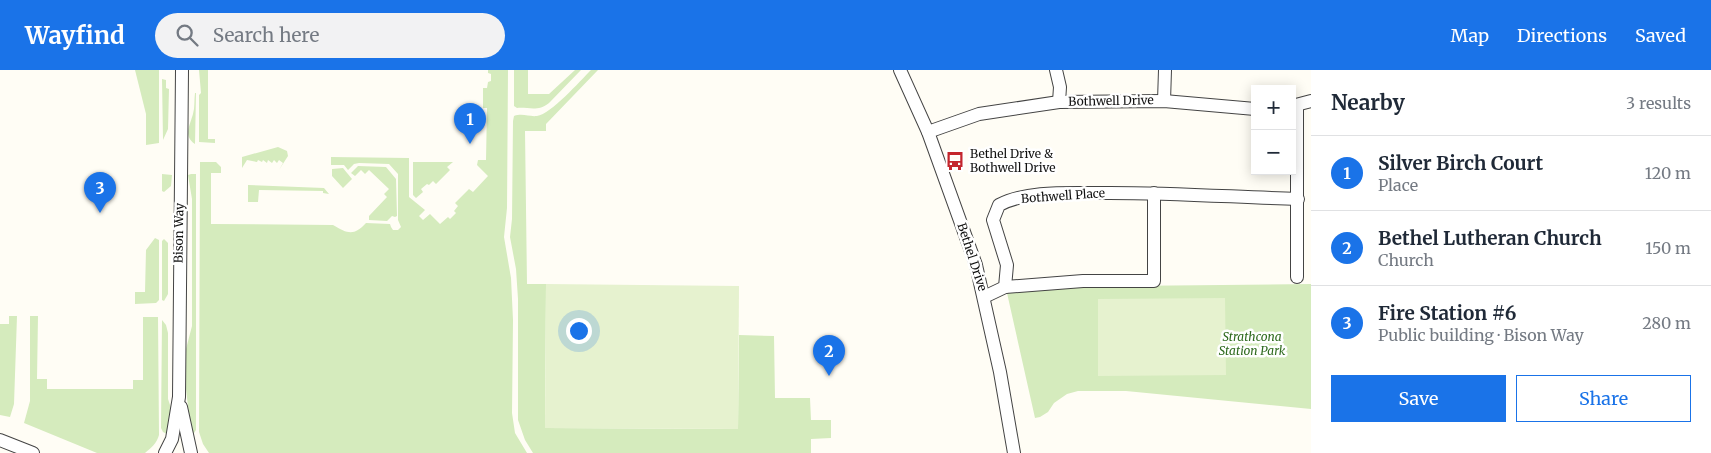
<!DOCTYPE html>
<meta charset="utf-8">
<style>
:root{--surface:#fff;--page:#f2f2f3;--text:#1f2937;--muted:#747a83;--line:#e0e1e3;--accent:#1a73e8}
body{margin:0;font-family:Merriweather,serif;background:var(--page);color:var(--text)}
.controls{position:absolute;right:15px;top:15px;display:grid;overflow:hidden;border-radius:0px;box-shadow:0 2px 12px #0003}
.controls button{width:45px;height:45px;display:grid;place-items:center;padding:0;border:0;border-bottom:1px solid var(--line);background:var(--surface);color:var(--text);font:25px sans-serif}
.you{position:absolute;left:578px;top:260px;width:18px;height:18px;margin:-12px;border:4px solid #fff;border-radius:50%;background:#1a73e8;box-shadow:0 0 0 8px #1a73e833}
.badge{display:grid;place-items:center;width:32px;height:32px;border-radius:50%;background:var(--accent);color:#fff;font-size:16px;font-weight:700}
.pin{position:absolute;translate:-50% -41px;filter:drop-shadow(0 1px 2px #0008)}
.pin::after{content:'';position:absolute;top:26px;width:18px;height:15px;background:inherit;clip-path:polygon(0 0,100% 0,50% 100%)}
.list{margin:0;padding:0;list-style:none}
h2{display:flex;justify-content:space-between;align-items:center;height:65px;margin:0;padding:0 20px;font-size:21px}
h2 small{font-size:16px;font-weight:400;color:var(--muted)}
.list li{display:grid;grid-template-columns:32px 1fr auto;gap:15px;align-items:center;box-sizing:border-box;height:75px;padding:0 20px;border-top:1px solid var(--line)}
.list b{display:block;font-size:19px;white-space:nowrap}
.list p{margin:0;font-size:16px;white-space:nowrap;color:var(--muted)}
.list em{font-size:16px;font-style:normal;color:var(--muted)}
.actions{display:flex;gap:10px;padding:15px 20px}
.actions a{flex:1;padding:11px 0;border:1px solid var(--accent);border-radius:0px;text-align:center;font-size:18px;color:var(--accent)}
.actions .main{background:var(--accent);color:#fff}
.icon{flex:none;width:28px;height:28px;fill:none;stroke:currentColor;stroke-width:2;stroke-linecap:round;stroke-linejoin:round}
.map{position:relative;flex:none;width:1311px;height:383px;overflow:hidden}
header{display:flex;align-items:center;gap:30px;box-sizing:border-box;height:70px;padding:0 25px;background:var(--accent);color:#fff}
header strong{font-size:24px}
nav{display:flex;gap:28px;margin-inline-start:auto;font-size:18px}
.search{width:350px;height:45px;background:var(--page);display:flex;align-items:center;gap:12px;box-sizing:border-box;padding:0 18px;border-radius:28px;color:var(--muted);font-size:19px}
main{display:flex}
aside{flex:1;background:var(--surface)}
.map>svg:first-child{display:block}
.green{fill:#d5ebbd}
.pitch{fill:#e6f2cf}
.lines{fill:none;stroke-linecap:round;stroke-linejoin:round}
.minor-casing{stroke:#444;stroke-width:14}
.minor{stroke:#fff;stroke-width:12}
.labels{text-anchor:middle;stroke-width:5;stroke-linejoin:round;paint-order:stroke}
.street-label{font-size:12px;fill:#111;stroke:#fff}
.poi-label{font-size:12px;fill:#111;stroke:#fff;text-anchor:start}
.park-label{font-size:12px;font-style:italic;fill:#2f6b1f;stroke:#fff}
</style>
<header>
<strong>Wayfind</strong>
<div class="search"><svg class="icon" aria-label="search" viewBox="0 0 24 24"><circle cx="10" cy="10" r="6"/><path d="M15 15l6 6"/></svg>Search here</div>
<nav><a>Map</a><a>Directions</a><a>Saved</a></nav>
</header>
<main>
<div class="map">
<svg width="1311" height="383" viewBox="0 0 1311 383">
<rect width="100%" height="100%" fill="#fffdf5"/>
<g class="green">
<polygon points="135,0 159,0 159,73 146,75 146,44"/>
<polygon points="199,0 208,0 208,69 215,69 215,73 199,72 199,25 201,23"/>
<path d="M488 0H508L507 138 504 167 511 208 513 250 512 343 515 363 527 383H209L203 374 199 362 200 92H216L221 97V103H211V154L333 155C348 164 354 166 366 153L390 154 391 157 393 160H398L401 157 398 150V104L389 94 359 93 354 94 348 100 344 95H331V87L409 88V127L425 140 419 146 423 150 430 144 440 154 448 147 450 149 456 143 454 141 458 136 455 133 469 119 473 122 488 106 477 95 478 90H486L487 38H483V18H487L488 12 491 11V4L488 3Z"/>
<path d="M514 0H528V24H549L575 0H581L549 33C538 42 529 37 517 38L514 36Z"/>
<path d="M591 0H598L546 54V61H525L527 214H546L545 358 738 359 739 265 774 266 775 328H810L811 350H831V368L811 369V383H533L525 370 518 350V229L516 199 510 167 512 149 513 51 514 46C523 43 529 47 537 46 551 44 580 11 591 0Z"/>
<polygon points="162,9 166,10 166,18 169,19 168,59 163,70"/>
<path d="M195 23H196L195 74C183 66 190 55 193 44 195 37 194 30 195 23Z"/>
<polygon points="278,77 287,81 288,86 279,100 283,93 279,90 277,93 274,90 272,93 268,90 267,93 263,90 262,92 258,90 257,92 247,90 242,98 242,87"/>
<polygon points="413,92 453,92 447,97 450,100 436,114 433,111 429,115 427,114 421,119 423,122 416,128 413,125"/>
<polygon points="358,96 386,97 396,109 397,146 395,147 392,146 387,151 369,150 369,146 387,127 384,124 389,119 369,100 365,104 361,100 355,106 351,103"/>
<polygon points="343,98 352,109 343,118 332,106 332,99"/>
<polygon points="162,104 172,105 171,116 164,122 162,121"/>
<polygon points="191,104 196,104 196,360 194,363 191,363 186,319 186,279 192,256 192,129 188,105"/>
<polygon points="248,115 324,118 329,124 323,123 323,121 259,120 258,132 248,132"/>
<polygon points="155,168 159,170 159,230 156,233 135,234 135,222 145,222 146,180"/>
<polygon points="164,169 168,173 168,224 164,231 162,230 162,171"/>
<polygon points="1311,214 1311,339 1126,321 1078,321 1067,324 1054,333 1048,342 1040,347 1035,348 1007,223 1010,219 1021,217"/>
<polygon points="9,246 17,246 14,334 10,347 0,345 0,254 9,254"/>
<path d="M30 246H38L37 309H47V319H133V310H143V247H158L159 365C157 373 151 378 145 383H97L24 353 30 331Z"/>
<polygon points="162,250 166,255 168,263 168,329 171,338 167,364 163,362 161,358"/>
</g>
<g class="pitch">
<polygon points="546,214 739,216 738,359 545,358"/>
<polygon points="1225,228 1226,305 1098,306 1098,229"/>
</g>
<g class="lines">
<g class="minor-casing">
<g id="minor">
<polyline points="900,0 928,62 976,195 1000,302 1014,383"/>
<polyline points="1056,0 1060,17 1059,32"/>
<polyline points="1164,31 1165,0"/>
<polyline points="1297,35 1297,207"/>
<polyline points="1292,36 1311,31"/>
<polyline points="928,62 979,44 1059,32 1164,31 1255,39"/>
<polyline points="1005,217 1083,211 1154,211 1154,123"/>
<path d="M984 227 1005 217 1007 195 993 150 999 135C1025 121 1066 123 1096 123 1163 122 1231 127 1298 129"/>
<polyline points="181,337 191,383"/>
<polyline points="0,370 33,383"/>
<polyline points="165,383 172,369 179,327 182,0"/>
</g>
</g>
<use href="#minor" class="minor"/>
</g>
<defs>
<g id="bus-bare" transform="scale(1.5)"><path d="M-5-6H5V4H4V6H2V4H-2V6H-4V4H-5ZM-3.5-4V0h7V-4ZM-3.5 1.2v1.5H-2V1.2ZM2 1.2v1.5H3.5V1.2Z" fill="#c4262e" stroke="#fff" stroke-width="2.5" paint-order="stroke"/></g>
</defs>
<g fill-rule="evenodd">
<use href="#bus-bare" x="955" y="91"/>
</g>
<g class="labels">
<g class="street-label">
<text transform="translate(1111 31) rotate(-1)" y="4">Bothwell Drive</text>
<text transform="translate(1063 126) rotate(-4)" y="4">Bothwell Place</text>
<text transform="translate(179 163) rotate(-89)" y="4">Bison Way</text>
<text transform="translate(972 187) rotate(72)" y="4">Bethel Drive</text>
</g>
<g class="poi-label">
<text x="970" y="88">Bethel Drive &amp;<tspan x="970" dy="14">Bothwell Drive</tspan></text>
</g>
<g class="park-label">
<text x="1252" y="271">Strathcona<tspan x="1252" dy="14">Station Park</tspan></text>
</g>
</g>
</svg>
<div class="controls">
<button>+</button>
<button>−</button>
</div>
<div class="you"></div>
<div class="pin badge" style="left:470px;top:74px">1</div>
<div class="pin badge" style="left:829px;top:306px">2</div>
<div class="pin badge" style="left:100px;top:143px">3</div>
</div>
<aside>
<h2>Nearby<small>3 results</small></h2>
<ul class="list">
<li><span class="badge">1</span><div><b>Silver Birch Court</b><p>Place</p></div><em>120 m</em></li>
<li><span class="badge">2</span><div><b>Bethel Lutheran Church</b><p>Church</p></div><em>150 m</em></li>
<li><span class="badge">3</span><div><b>Fire Station #6</b><p>Public building · Bison Way</p></div><em>280 m</em></li>
</ul>
<div class="actions"><a class="main">Save</a><a>Share</a></div>
</aside>
</main>
